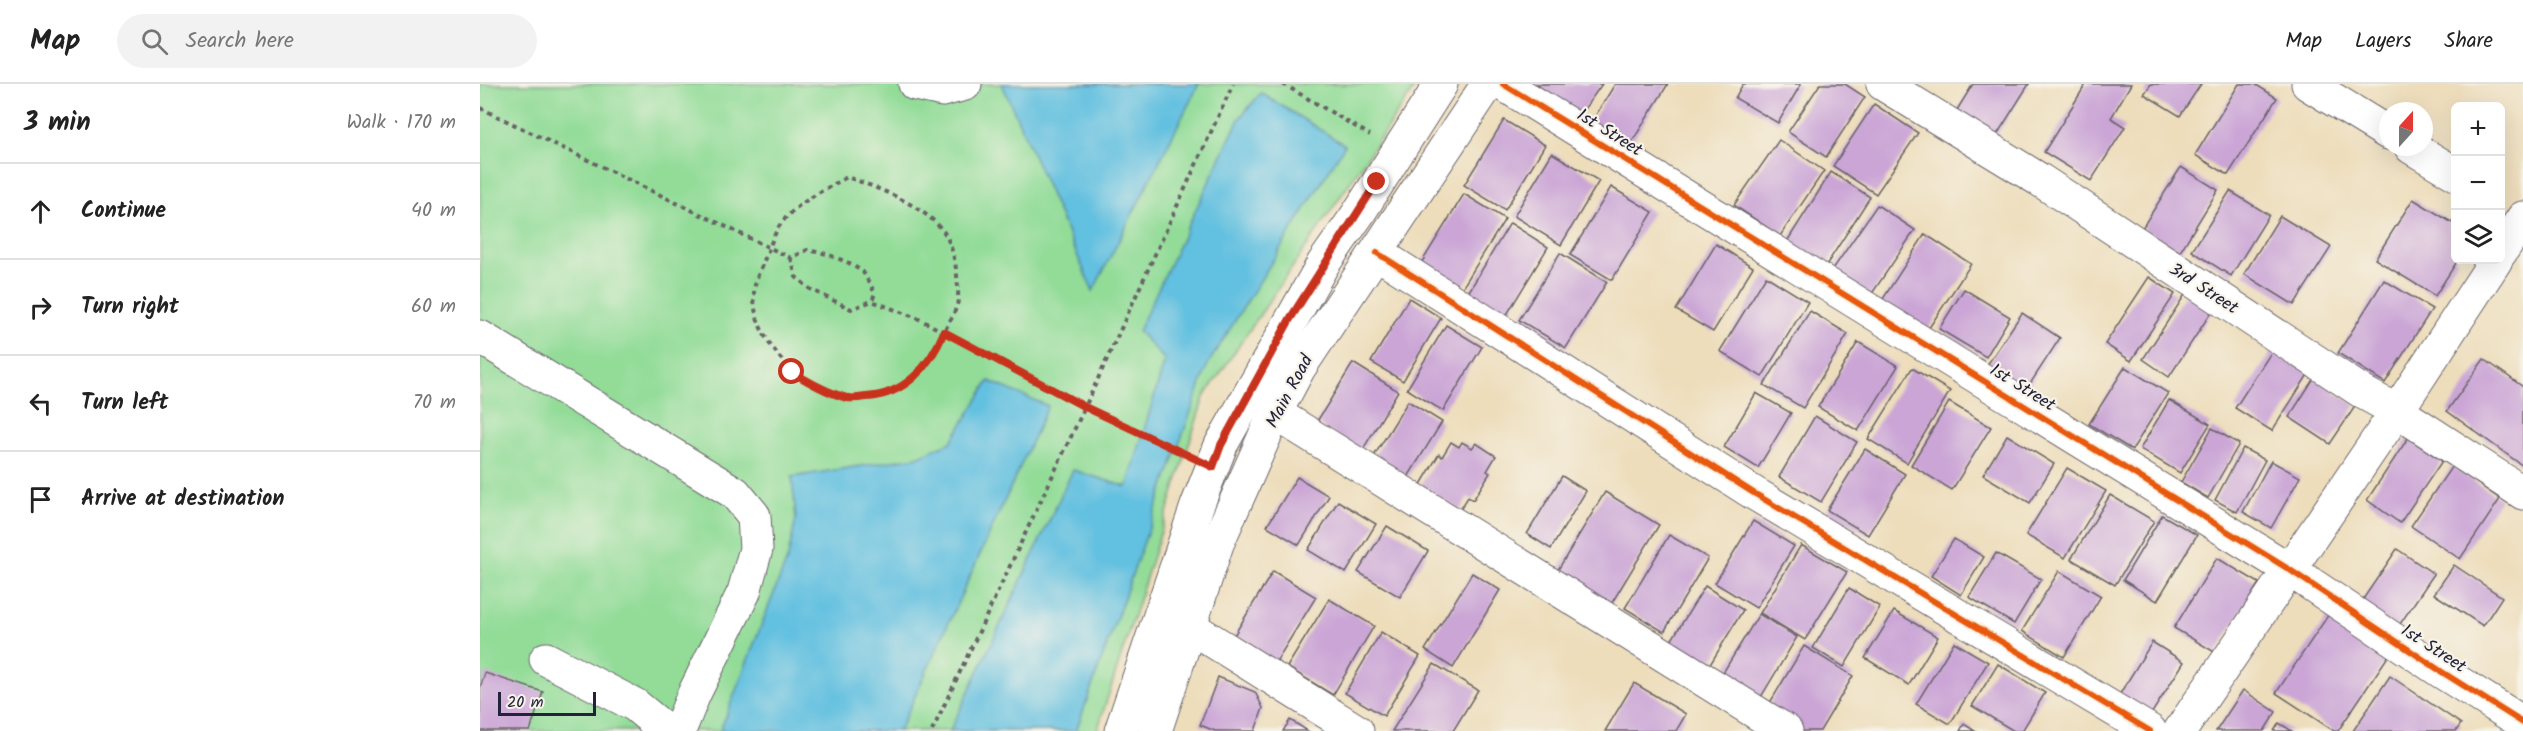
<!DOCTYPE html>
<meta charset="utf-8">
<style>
:root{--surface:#fff;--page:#f2f2f2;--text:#222;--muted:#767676;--line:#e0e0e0}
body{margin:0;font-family:Kalam,sans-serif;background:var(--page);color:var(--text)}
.controls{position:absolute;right:18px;top:18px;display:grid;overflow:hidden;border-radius:9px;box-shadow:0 6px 24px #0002}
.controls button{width:54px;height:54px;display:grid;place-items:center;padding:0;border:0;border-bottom:2px solid var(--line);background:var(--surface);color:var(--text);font:30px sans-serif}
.compass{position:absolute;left:1899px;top:18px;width:54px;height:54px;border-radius:50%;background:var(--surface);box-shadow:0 6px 24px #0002;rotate:21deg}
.scale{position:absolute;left:18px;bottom:15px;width:98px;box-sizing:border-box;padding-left:6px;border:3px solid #22223b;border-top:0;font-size:16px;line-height:21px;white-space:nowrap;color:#22223b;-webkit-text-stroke:4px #f7f3e8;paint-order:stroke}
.stop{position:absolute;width:18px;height:18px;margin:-14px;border:4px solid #c8321e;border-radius:50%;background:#fff}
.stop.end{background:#c8321e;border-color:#fff;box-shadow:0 2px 6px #0008}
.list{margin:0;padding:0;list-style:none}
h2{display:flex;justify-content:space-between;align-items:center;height:78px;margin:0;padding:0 24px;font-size:26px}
h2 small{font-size:20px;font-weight:400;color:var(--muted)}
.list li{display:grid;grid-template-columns:39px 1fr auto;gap:18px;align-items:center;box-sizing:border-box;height:96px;padding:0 24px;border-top:2px solid var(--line)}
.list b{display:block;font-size:22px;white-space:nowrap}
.list em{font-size:20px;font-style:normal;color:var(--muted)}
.icon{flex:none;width:33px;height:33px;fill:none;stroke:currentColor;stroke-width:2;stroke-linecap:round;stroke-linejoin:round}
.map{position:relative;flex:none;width:2043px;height:647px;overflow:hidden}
header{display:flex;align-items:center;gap:36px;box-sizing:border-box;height:84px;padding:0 30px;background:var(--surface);border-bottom:2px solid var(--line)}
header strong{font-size:28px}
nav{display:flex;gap:33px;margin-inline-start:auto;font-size:21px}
.search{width:420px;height:54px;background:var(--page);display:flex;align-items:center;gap:15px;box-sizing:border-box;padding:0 21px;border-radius:33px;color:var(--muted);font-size:22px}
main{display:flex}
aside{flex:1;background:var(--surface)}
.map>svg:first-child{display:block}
.green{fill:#92dc98;stroke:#5a7f6a;stroke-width:1.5}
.water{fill:#62c0e0;stroke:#42718e;stroke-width:1.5}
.building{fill:#caa5d6}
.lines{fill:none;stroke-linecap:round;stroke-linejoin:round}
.minor-casing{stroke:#696368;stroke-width:35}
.path{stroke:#696368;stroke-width:4;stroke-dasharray:4.5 4.5;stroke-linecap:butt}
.minor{stroke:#fff;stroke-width:33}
.cycleway-casing{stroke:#f7f3e8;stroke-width:10}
.cycleway{stroke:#e8590c;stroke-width:6}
.route{stroke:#c8321e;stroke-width:8}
.labels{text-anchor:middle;stroke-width:4.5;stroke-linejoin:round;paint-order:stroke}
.street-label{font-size:18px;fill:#22223b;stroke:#f7f3e8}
</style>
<header>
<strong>Map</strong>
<div class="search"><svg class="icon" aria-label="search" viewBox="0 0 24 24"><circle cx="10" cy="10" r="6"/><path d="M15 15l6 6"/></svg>Search here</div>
<nav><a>Map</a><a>Layers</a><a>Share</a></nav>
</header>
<main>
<aside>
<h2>3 min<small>Walk · 170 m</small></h2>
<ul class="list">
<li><svg class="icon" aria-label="ahead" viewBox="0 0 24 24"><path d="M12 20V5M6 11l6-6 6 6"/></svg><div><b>Continue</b></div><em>40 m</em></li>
<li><svg class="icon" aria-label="right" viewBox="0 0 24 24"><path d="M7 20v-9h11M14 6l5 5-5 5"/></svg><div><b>Turn right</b></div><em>60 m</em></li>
<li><svg class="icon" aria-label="left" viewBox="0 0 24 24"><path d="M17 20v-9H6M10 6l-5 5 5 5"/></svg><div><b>Turn left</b></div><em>70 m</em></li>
<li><svg class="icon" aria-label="arrive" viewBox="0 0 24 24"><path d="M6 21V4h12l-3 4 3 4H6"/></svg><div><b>Arrive at destination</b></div></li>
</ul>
</aside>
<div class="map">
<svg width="2043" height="647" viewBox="0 0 2043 647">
<rect width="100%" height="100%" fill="#f7f3e8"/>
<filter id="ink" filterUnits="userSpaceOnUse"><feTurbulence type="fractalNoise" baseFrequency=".0167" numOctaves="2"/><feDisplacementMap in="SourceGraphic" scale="12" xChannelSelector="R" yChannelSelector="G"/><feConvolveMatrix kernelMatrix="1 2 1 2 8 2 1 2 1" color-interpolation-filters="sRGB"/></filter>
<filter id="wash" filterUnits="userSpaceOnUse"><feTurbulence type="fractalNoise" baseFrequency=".008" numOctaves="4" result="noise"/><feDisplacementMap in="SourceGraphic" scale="24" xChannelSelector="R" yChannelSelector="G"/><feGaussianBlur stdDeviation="1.35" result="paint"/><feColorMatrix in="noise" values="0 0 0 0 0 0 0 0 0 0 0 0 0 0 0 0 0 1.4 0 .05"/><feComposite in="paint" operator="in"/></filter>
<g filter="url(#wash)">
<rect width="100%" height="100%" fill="#edddbb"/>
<polygon class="green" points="0,0 937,0 724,313 617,647 0,647"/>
<g class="water">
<polygon points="522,0 719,0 613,207"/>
<polygon points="781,9 865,61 728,280 596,647 470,647 593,386 647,403 685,276 658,247 759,35"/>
<polygon points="509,297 568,322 419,647 240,647 308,473 316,435 312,393 437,373 471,358"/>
</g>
<g id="blocks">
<g class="building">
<polygon points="1056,0 1122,0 1100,31"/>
<polygon points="1135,0 1188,0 1147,66 1109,42"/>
<polygon points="1263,0 1321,0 1298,39 1255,14"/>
<polygon points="1340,0 1365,0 1385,13 1346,73 1308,48"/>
<polygon points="1493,0 1549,0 1515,54 1475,29"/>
<polygon points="1606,0 1651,0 1631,34 1645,43 1611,97 1564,68"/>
<polygon points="1671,0 1721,0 1700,32 1664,10"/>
<polygon points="1759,0 1775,0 1797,14 1748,91 1715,71"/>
<polygon points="1394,20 1438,49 1396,110 1353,82"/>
<polygon points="1024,36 1065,61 1025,126 984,101"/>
<polygon points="1299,56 1344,87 1300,152 1254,121"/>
<polygon points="1072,69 1119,97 1081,161 1034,132"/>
<polygon points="1701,83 1738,106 1700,168 1662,144"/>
<polygon points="1351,88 1390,113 1345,183 1306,159"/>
<polygon points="1131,103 1173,128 1132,196 1090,171"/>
<polygon points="1750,107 1789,131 1751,192 1712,167"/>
<polygon points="984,110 1025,135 981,206 940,181"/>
<polygon points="1933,115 1976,141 1976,176 1978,176 1955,212 1895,175"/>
<polygon points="1397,121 1435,146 1389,214 1351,188"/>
<polygon points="1800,132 1851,163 1814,221 1764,190"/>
<polygon points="1030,139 1068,163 1026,232 988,209"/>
<polygon points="1445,150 1491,180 1445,250 1399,221"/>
<polygon points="1236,160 1273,183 1233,248 1196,226"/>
<polygon points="1080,169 1127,198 1086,264 1039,236"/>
<polygon points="1286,192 1328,218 1282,293 1240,267"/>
<polygon points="1669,193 1695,210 1651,277 1625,260"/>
<polygon points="1904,196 1952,225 1905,299 1858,269"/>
<polygon points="1484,205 1530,233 1506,273 1459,245"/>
<polygon points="1706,209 1732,227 1689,293 1663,275"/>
<polygon points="929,214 961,234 923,297 891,278"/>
<polygon points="1330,227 1368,250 1323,324 1284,301"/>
<polygon points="1542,229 1580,254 1546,306 1507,281"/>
<polygon points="966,241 1002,263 963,327 927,305"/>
<polygon points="1378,258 1418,282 1378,347 1338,323"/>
<polygon points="1792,267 1829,289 1792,347 1755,324"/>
<polygon points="2004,275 2043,303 2043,382 1967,327"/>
<polygon points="873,279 918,307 882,367 836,339"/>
<polygon points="1645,283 1688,309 1652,366 1609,340"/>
<polygon points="1432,284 1470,307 1427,379 1388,355"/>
<polygon points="1834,294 1876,321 1850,360 1809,333"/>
<polygon points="1276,309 1311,329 1278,384 1244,363"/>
<polygon points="1689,316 1730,340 1700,389 1660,365"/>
<polygon points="928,317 962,338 928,393 894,372"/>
<polygon points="1469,318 1511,343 1472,406 1431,381"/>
<polygon points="1335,332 1377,358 1341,418 1299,393"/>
<polygon points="1732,344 1759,360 1728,414 1701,398"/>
<polygon points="1527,351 1574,380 1550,419 1503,391"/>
<polygon points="1928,354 1962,377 1920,439 1887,416"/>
<polygon points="971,358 979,363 982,358 992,364 996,359 1016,372 1007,387 1010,389 993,416 988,413 980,426 940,402 959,370 962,373"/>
<polygon points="1763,364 1785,376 1757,428 1735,416"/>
<polygon points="1385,365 1425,390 1388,451 1347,426"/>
<polygon points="1791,377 1820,393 1791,444 1763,428"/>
<polygon points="1972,382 2020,415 1980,475 1931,442"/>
<polygon points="1587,384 1626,407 1585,474 1546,451"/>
<polygon points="1082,392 1106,407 1071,465 1047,450"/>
<polygon points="817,393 849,412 819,461 787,442"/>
<polygon points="1125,408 1179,441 1130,522 1076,489"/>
<polygon points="1630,411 1674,437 1635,501 1591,475"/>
<polygon points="858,417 896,440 866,489 828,466"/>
<polygon points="1682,431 1717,451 1677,517 1643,496"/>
<polygon points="1273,437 1314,462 1276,524 1235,499"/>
<polygon points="907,442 948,467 920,513 878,488"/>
<polygon points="1189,451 1228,474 1184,548 1145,524"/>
<polygon points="1474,455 1504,473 1481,511 1451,492"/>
<polygon points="1321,461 1367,488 1325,556 1280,529"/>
<polygon points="1917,465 1954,490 1916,546 1879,521"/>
<polygon points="1516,469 1561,495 1534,540 1489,513"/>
<polygon points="1737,474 1779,499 1736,569 1694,544"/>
<polygon points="1974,481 2022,513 2003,542 1954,510"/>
<polygon points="793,487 836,513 796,578 753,553"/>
<polygon points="1579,487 1621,512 1584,573 1542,547"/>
<polygon points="992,489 1020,506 973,584 945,566"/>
<polygon points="1225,502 1263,526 1225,589 1186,565"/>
<polygon points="1369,504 1400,523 1364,583 1333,564"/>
<polygon points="849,515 894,542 853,611 807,583"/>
<polygon points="1853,524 1913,565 1858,647 1854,647 1796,609"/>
<polygon points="1414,527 1458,553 1429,601 1385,574"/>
<polygon points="1279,530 1317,553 1275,623 1236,600"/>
<polygon points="901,548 940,572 904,632 865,609"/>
<polygon points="1474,558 1508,578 1470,640 1436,620"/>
<polygon points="1672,558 1704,578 1670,632 1638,613"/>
<polygon points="1324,562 1373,592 1340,647 1319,647 1285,627"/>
<polygon points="954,580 998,606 973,647 912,647"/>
<polygon points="1518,580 1565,609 1542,647 1534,647 1492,622"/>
<polygon points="5,589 63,608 50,647 0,647 0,604"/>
<polygon points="1910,592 1981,640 1976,647 1873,647"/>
<polygon points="738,593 775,608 783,624 775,647 735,647 720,641"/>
<polygon points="1154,599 1206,630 1196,647 1125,647"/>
<polygon points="1763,606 1796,628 1784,647 1736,647"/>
<polygon points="810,636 828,647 803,647"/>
<polygon points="1799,639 1812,647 1794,647"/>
<polygon points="1484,640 1495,647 1480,647"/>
</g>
</g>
</g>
<g filter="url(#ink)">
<use href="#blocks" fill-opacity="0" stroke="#696368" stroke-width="1.5"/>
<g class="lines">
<g class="minor-casing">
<g id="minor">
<polyline points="435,0 462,6 485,0"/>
<polyline points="1023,0 1810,486 1962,588 2043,639"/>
<polyline points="1403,0 1560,96 1884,309 1917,327 2043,409"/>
<polyline points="1828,0 1908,49"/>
<polyline points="1931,63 1976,90"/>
<polyline points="897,169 1272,408 1670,647"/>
<polyline points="2020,169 2043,134"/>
<polyline points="0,253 255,409 274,432 276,465 264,508 214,610 199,647"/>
<polyline points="795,329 1306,647"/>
<polyline points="709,542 877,647"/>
<polyline points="66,575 155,621 178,640 177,647"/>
<polyline points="641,647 717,422 741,361 843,180 878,130 961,0"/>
<polyline points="675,647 737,460 795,329 819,284 1008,0"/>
<polyline points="1700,647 1917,327 2016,176"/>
</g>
</g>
<g class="path">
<polyline points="803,0 890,51"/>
<path d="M0 24 290 164 311 174 327 166 347 170 369 179 383 188 395 209 392 217 437 234 464 248C443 298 403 328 349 307 323 297 311 289 295 267 282 250 273 231 274 209 274 197 281 185 285 174 290 163 295 146 303 137 320 117 344 106 367 93 398 104 442 120 463 147 474 161 479 196 478 214 478 225 469 238 464 248L605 323 753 0"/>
<polyline points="311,174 316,193 330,205 371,225 392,217"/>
<polyline points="452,647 605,323 702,369"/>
</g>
<use href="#minor" class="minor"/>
<g class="cycleway-casing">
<g id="cycleway">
<polyline points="1023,0 1810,486 1962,588 2043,639"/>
<polyline points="897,169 1272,408 1670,647"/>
</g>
</g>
<use href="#cycleway" class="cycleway"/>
</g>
</g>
<g class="lines" filter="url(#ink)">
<path class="route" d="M312 288C329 298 348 309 367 314 373 315 380 314 386 313 425 311 450 282 464 248L605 323 733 383 741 361 810 235 897 98"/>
</g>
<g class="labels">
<g class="street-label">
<text transform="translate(1130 48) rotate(32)" y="6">1st Street</text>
<text transform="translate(1724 204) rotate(33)" y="6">3rd Street</text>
<text transform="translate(1543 303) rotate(32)" y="6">1st Street</text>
<text transform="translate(809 307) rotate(-62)" y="6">Main Road</text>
<text transform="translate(1954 564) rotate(33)" y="6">1st Street</text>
</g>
</g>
</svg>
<div class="controls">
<button>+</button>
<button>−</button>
<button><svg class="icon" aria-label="layers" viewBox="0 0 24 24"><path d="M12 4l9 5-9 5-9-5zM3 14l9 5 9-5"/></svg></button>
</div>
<svg class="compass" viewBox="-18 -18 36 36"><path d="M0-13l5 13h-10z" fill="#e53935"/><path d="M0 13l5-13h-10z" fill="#767676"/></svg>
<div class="scale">20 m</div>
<div class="stop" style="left:312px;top:288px"></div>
<div class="stop end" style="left:897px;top:98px"></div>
</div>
</main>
